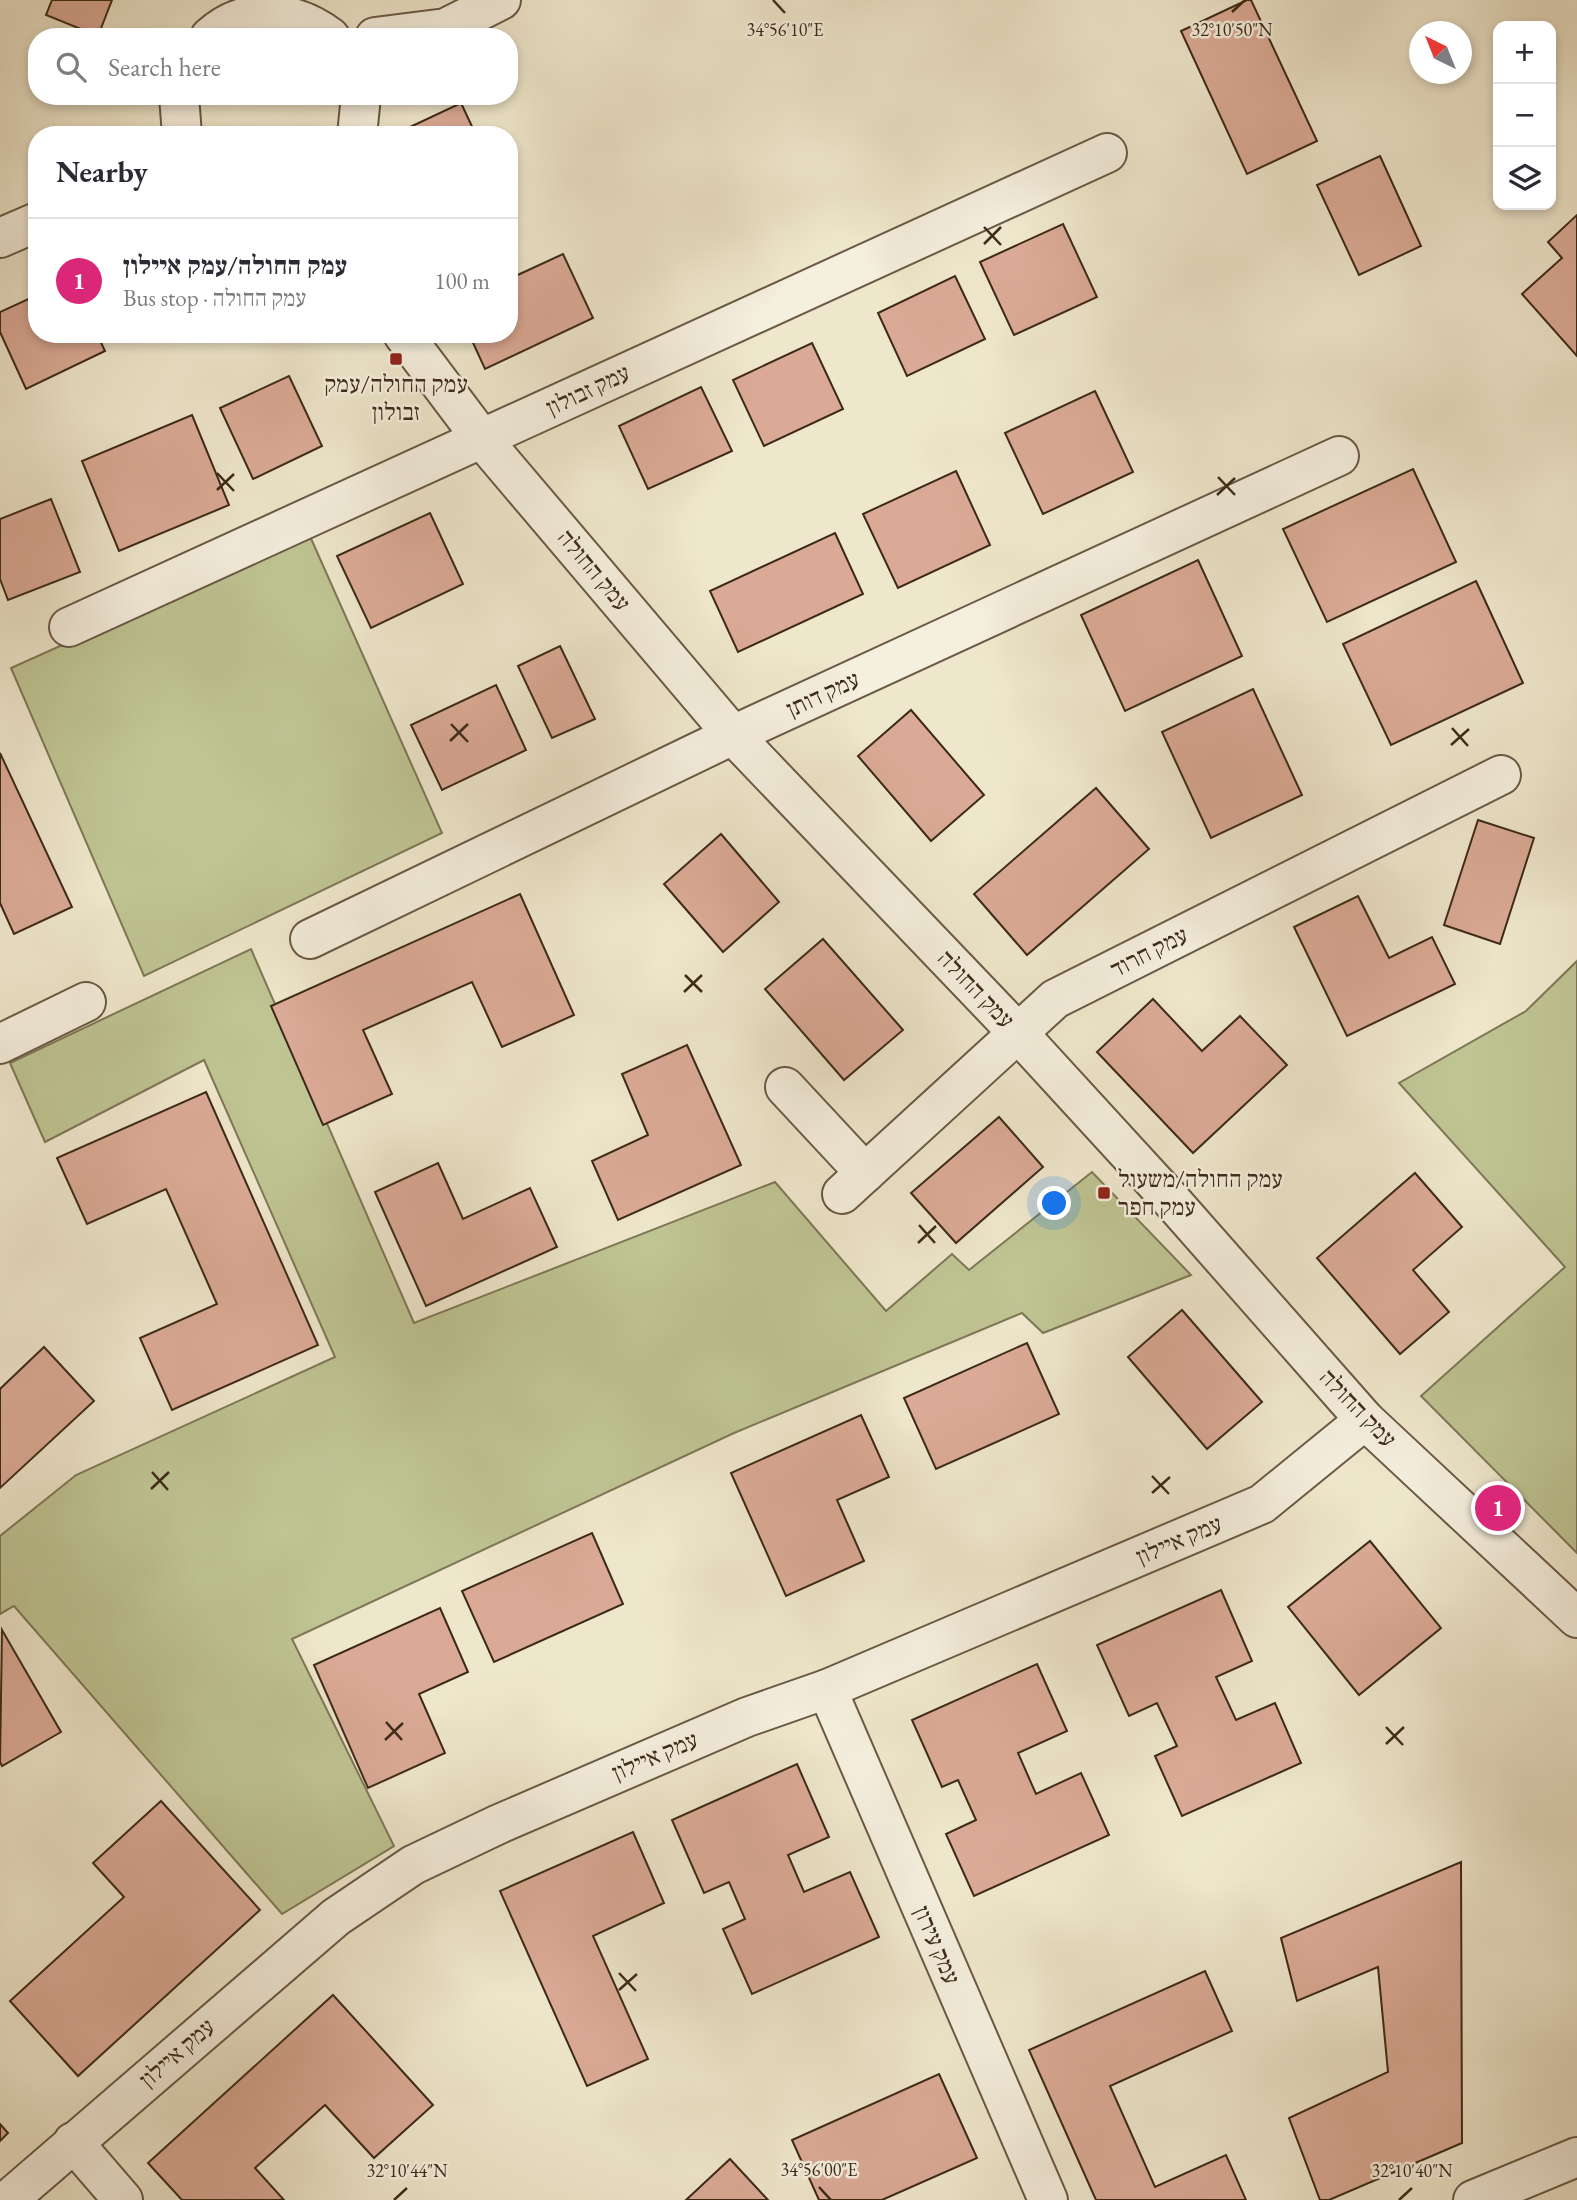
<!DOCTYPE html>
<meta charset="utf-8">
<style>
:root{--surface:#fff;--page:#f2f2f3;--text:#2b2b33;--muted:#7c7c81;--line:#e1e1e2;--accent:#db2777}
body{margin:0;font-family:"EB Garamond","Frank Ruhl Libre",serif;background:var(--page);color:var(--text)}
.controls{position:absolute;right:21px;top:21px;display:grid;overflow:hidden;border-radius:14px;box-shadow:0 4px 10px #0003}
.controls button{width:63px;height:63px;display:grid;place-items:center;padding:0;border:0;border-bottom:2px solid var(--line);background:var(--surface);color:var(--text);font:35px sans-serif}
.compass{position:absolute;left:1409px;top:21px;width:63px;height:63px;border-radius:50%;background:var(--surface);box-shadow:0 4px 10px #0003;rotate:317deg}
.you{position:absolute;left:1055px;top:1204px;width:24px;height:24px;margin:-18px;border:5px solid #fff;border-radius:50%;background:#1a73e8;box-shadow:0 0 0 10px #1a73e833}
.badge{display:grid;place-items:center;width:46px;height:46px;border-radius:50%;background:var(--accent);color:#fff;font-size:23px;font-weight:700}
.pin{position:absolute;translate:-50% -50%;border:4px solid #fff;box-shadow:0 2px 7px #0006}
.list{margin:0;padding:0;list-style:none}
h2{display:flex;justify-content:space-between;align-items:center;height:91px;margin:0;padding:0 28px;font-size:30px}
h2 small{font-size:23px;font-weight:400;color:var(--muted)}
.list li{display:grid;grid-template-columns:46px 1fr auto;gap:21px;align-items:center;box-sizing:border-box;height:126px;padding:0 28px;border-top:2px solid var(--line)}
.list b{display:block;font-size:26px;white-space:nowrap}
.list p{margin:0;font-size:23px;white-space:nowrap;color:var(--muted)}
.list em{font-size:23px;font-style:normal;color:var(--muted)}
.icon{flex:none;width:38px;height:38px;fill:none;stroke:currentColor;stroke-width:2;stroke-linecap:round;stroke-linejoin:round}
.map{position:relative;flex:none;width:1577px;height:2200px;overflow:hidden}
.search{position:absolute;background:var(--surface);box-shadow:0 4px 10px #0003;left:28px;top:28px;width:490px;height:77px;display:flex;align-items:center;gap:18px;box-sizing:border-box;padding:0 24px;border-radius:28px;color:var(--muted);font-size:26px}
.panel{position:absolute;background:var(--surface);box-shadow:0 4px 10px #0003;left:28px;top:126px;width:490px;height:217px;border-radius:28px}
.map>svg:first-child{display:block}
.green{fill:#bfc493;stroke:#7e7756;stroke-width:2}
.building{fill:#dbaa96;stroke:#3c2a18;stroke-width:2}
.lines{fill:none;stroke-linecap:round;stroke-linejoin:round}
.minor-casing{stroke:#695945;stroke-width:42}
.minor{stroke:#f5efde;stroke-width:38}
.ticks{fill:none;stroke:#3c2a18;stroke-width:2.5}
.poi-dot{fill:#8f2418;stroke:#f5efde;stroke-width:2.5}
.labels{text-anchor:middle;stroke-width:5;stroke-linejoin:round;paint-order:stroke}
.poi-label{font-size:24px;fill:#3c2a18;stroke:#f5efde}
.street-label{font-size:24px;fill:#3c2a18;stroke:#f5efde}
.ticks-label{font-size:18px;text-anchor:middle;fill:#3c2a18;stroke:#f5efde;stroke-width:5;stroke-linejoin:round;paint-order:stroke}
</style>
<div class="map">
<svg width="1577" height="2200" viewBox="0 0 1577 2200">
<rect width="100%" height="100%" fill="#efe7cc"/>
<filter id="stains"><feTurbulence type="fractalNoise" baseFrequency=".00286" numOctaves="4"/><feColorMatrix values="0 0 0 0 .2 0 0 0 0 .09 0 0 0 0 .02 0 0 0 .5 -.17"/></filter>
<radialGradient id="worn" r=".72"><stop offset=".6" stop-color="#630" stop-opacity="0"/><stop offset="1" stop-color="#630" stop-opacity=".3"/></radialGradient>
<g class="green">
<polygon points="309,534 442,833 144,976 11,668"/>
<polygon points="251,949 414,1323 775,1182 886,1311 952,1254 969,1270 1092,1172 1191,1275 1043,1333 1022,1313 734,1433 292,1639 394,1846 282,1914 14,1606 0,1614 0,1536 76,1475 335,1357 204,1060 45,1142 10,1063"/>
<polygon points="1577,961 1577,1553 1421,1396 1565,1267 1399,1083 1526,1011"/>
</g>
<g class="building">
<polygon points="52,0 112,0 98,36 46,15"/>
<polygon points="1247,0 1251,0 1317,141 1247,174 1181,31"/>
<polygon points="461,103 476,135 393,135"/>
<polygon points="1380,156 1421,246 1359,275 1317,185"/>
<polygon points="1577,215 1577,356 1522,294 1562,258 1548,242"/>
<polygon points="1063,224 1097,297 1014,335 980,262"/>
<polygon points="563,254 593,318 485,369 469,334 509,334 509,279"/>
<polygon points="955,276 985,339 907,376 878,313"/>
<polygon points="37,295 37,334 97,334 105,351 26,389 0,332 0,312"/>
<polygon points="134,334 149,334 139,341"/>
<polygon points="812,343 843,409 764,446 733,380"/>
<polygon points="289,376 322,446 253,479 220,408"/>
<polygon points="701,387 732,451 648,489 619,426"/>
<polygon points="1095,391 1133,472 1043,514 1005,433"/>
<polygon points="192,415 229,505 119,551 82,461"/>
<polygon points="1413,469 1456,562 1327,622 1283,529"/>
<polygon points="956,471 990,545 898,588 863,514"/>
<polygon points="51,499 80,572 8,600 0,579 0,519"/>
<polygon points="430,513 463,584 371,628 337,556"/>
<polygon points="835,533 863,594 738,652 710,591"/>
<polygon points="1198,560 1242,656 1125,711 1081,615"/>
<polygon points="1476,581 1523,683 1391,745 1343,644"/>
<polygon points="560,646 595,719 552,738 518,666"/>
<polygon points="496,685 526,750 442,790 411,725"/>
<polygon points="1253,689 1302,795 1211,838 1162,732"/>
<polygon points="911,710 984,795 931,841 858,756"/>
<polygon points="0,753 72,907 14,934 0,903"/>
<polygon points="1096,788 1149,849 1027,955 974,894"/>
<polygon points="1478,820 1534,838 1500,944 1444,925"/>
<polygon points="721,834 779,902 723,952 664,884"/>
<polygon points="520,894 574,1015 502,1047 472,982 363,1030 392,1094 323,1125 271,1006"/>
<polygon points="1358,896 1389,958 1432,937 1455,984 1347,1036 1294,927"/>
<polygon points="823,939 903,1030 844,1080 765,989"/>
<polygon points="1153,999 1202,1051 1240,1016 1287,1065 1193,1153 1097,1052"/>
<polygon points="687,1045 741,1165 618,1220 592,1161 648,1135 622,1074"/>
<polygon points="206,1092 318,1345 172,1410 140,1338 217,1304 166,1189 87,1224 57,1158"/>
<polygon points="999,1117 1043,1167 956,1243 911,1193"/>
<polygon points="438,1163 463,1219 530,1188 557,1247 426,1306 375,1192"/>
<polygon points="1415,1173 1462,1227 1413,1270 1449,1312 1400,1354 1317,1258"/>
<polygon points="1182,1310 1262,1402 1207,1449 1128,1357"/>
<polygon points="1027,1343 1059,1414 936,1469 904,1398"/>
<polygon points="44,1347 94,1401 0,1488 0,1389"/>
<polygon points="861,1415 889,1477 837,1500 864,1561 786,1596 731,1473"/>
<polygon points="592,1533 623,1604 494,1662 462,1591"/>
<polygon points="1370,1541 1441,1628 1359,1695 1288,1607"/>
<polygon points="1221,1590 1252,1661 1216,1677 1236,1720 1275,1703 1301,1763 1182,1816 1155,1756 1177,1746 1157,1703 1129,1716 1097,1645"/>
<polygon points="440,1608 468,1672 419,1694 445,1753 368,1788 314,1665"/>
<polygon points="2,1630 61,1732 2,1766 0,1762"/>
<polygon points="1037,1664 1067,1731 1018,1753 1036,1794 1081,1773 1109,1835 974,1896 946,1834 976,1820 958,1780 942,1787 912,1720"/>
<polygon points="797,1764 829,1837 788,1855 804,1892 850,1872 879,1937 752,1994 723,1929 745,1919 729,1882 704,1893 672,1820"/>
<polygon points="161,1801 260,1910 78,2076 10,2001 124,1897 93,1863"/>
<polygon points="633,1832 664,1903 593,1936 648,2059 587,2086 500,1891"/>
<polygon points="1461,1862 1462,2143 1329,2200 1320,2200 1289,2118 1388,2072 1378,1967 1297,2001 1281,1938"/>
<polygon points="1205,1971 1232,2031 1110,2086 1155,2187 1226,2155 1246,2200 1096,2200 1029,2050"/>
<polygon points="333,1995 433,2105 374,2158 325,2105 255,2168 284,2200 182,2200 148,2163"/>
<polygon points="939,2074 977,2158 882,2200 819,2200 792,2140"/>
<polygon points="0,2124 8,2133 0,2141"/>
<polygon points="730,2159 768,2200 686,2200"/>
</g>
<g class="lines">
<g class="minor-casing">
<g id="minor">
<path d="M210 37C246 4 294 10 330 37"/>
<polyline points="375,37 438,29"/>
<polyline points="428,37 501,0"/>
<polyline points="179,96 182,135"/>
<polyline points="357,135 361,96"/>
<polyline points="0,238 37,222"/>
<polyline points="403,334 482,439 733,735 1018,1033 1172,1201 1365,1420 1577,1618"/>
<polyline points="69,627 1107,153"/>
<polyline points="310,939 733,735 1339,456"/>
<polyline points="0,1044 86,1002"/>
<polyline points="785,1087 865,1173"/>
<polyline points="842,1194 1055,999 1501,775"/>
<polyline points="827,1689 1048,2200"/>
<polyline points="73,2142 123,2200"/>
<polyline points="8,2200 336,1917 413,1865 499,1824 747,1717 827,1689 1262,1504 1365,1420"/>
<polyline points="1473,2200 1577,2157"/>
</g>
</g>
<use href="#minor" class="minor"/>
</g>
<path class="ticks" d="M773 0 785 13M1232 12 1245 0M984 227 1001 245M984 244 1001 227M217 473 234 491M1218 477 1235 495M217 490 234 474M1217 495 1235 478M451 724 468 742M1452 728 1468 746M450 741 468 724M1451 745 1469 729M685 975 702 992M684 992 702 975M919 1225 935 1243M918 1243 936 1226M152 1472 168 1490M1152 1476 1169 1494M151 1489 169 1472M1152 1493 1170 1477M386 1722 402 1740M1386 1727 1403 1745M385 1740 403 1723M1386 1744 1404 1727M619 1973 636 1991M619 1990 637 1974M819 2187 831 2200M394 2200 407 2188M1399 2200 1412 2188"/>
<g class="poi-dot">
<rect x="389" y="352" width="14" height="14" rx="3.5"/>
<rect x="1097" y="1186" width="14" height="14" rx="3.5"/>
</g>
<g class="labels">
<g class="poi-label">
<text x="396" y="392">עמק החולה/עמק<tspan x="396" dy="28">זבולון</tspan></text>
<text x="1118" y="1187" text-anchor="start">עמק החולה/משעול<tspan x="1118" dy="28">עמק חפר</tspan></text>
</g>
<g class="street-label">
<text transform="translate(588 390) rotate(-25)" y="8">עמק זבולון</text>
<text transform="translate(594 570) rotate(50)" y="8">עמק החולה</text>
<text transform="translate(823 694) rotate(-25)" y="8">עמק דותן</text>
<text transform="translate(1149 952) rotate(-27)" y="8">עמק חרוד</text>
<text transform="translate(976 989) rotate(46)" y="8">עמק החולה</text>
<text transform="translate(1358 1408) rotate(46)" y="8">עמק החולה</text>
<text transform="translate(1179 1540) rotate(-23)" y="8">עמק איילון</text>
<text transform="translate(655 1756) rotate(-23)" y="8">עמק איילון</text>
<text transform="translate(937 1945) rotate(67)" y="8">עמק עירון</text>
<text transform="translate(177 2053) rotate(-41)" y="8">עמק איילון</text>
</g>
</g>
<g class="ticks-label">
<text x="1232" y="36">32°10'50"N</text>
<text x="785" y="36">34°56'10"E</text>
<text x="819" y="2176">34°56'00"E</text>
<text x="407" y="2177">32°10'44"N</text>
<text x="1412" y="2177">32°10'40"N</text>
</g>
<rect width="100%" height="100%" filter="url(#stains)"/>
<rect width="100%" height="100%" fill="url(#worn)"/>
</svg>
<div class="controls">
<button>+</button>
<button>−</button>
<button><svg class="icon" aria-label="layers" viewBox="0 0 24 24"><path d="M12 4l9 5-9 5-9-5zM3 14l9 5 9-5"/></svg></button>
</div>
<svg class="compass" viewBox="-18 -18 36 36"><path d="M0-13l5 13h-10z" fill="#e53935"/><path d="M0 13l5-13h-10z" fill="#7c7c81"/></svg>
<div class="you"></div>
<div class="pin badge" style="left:1498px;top:1508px">1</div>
<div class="search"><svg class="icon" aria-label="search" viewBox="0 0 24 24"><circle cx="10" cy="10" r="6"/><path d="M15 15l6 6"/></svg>Search here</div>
<section class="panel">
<h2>Nearby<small></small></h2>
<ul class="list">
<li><span class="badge">1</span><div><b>עמק החולה/עמק איילון</b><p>Bus stop · עמק החולה</p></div><em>100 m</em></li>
</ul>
</section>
</div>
